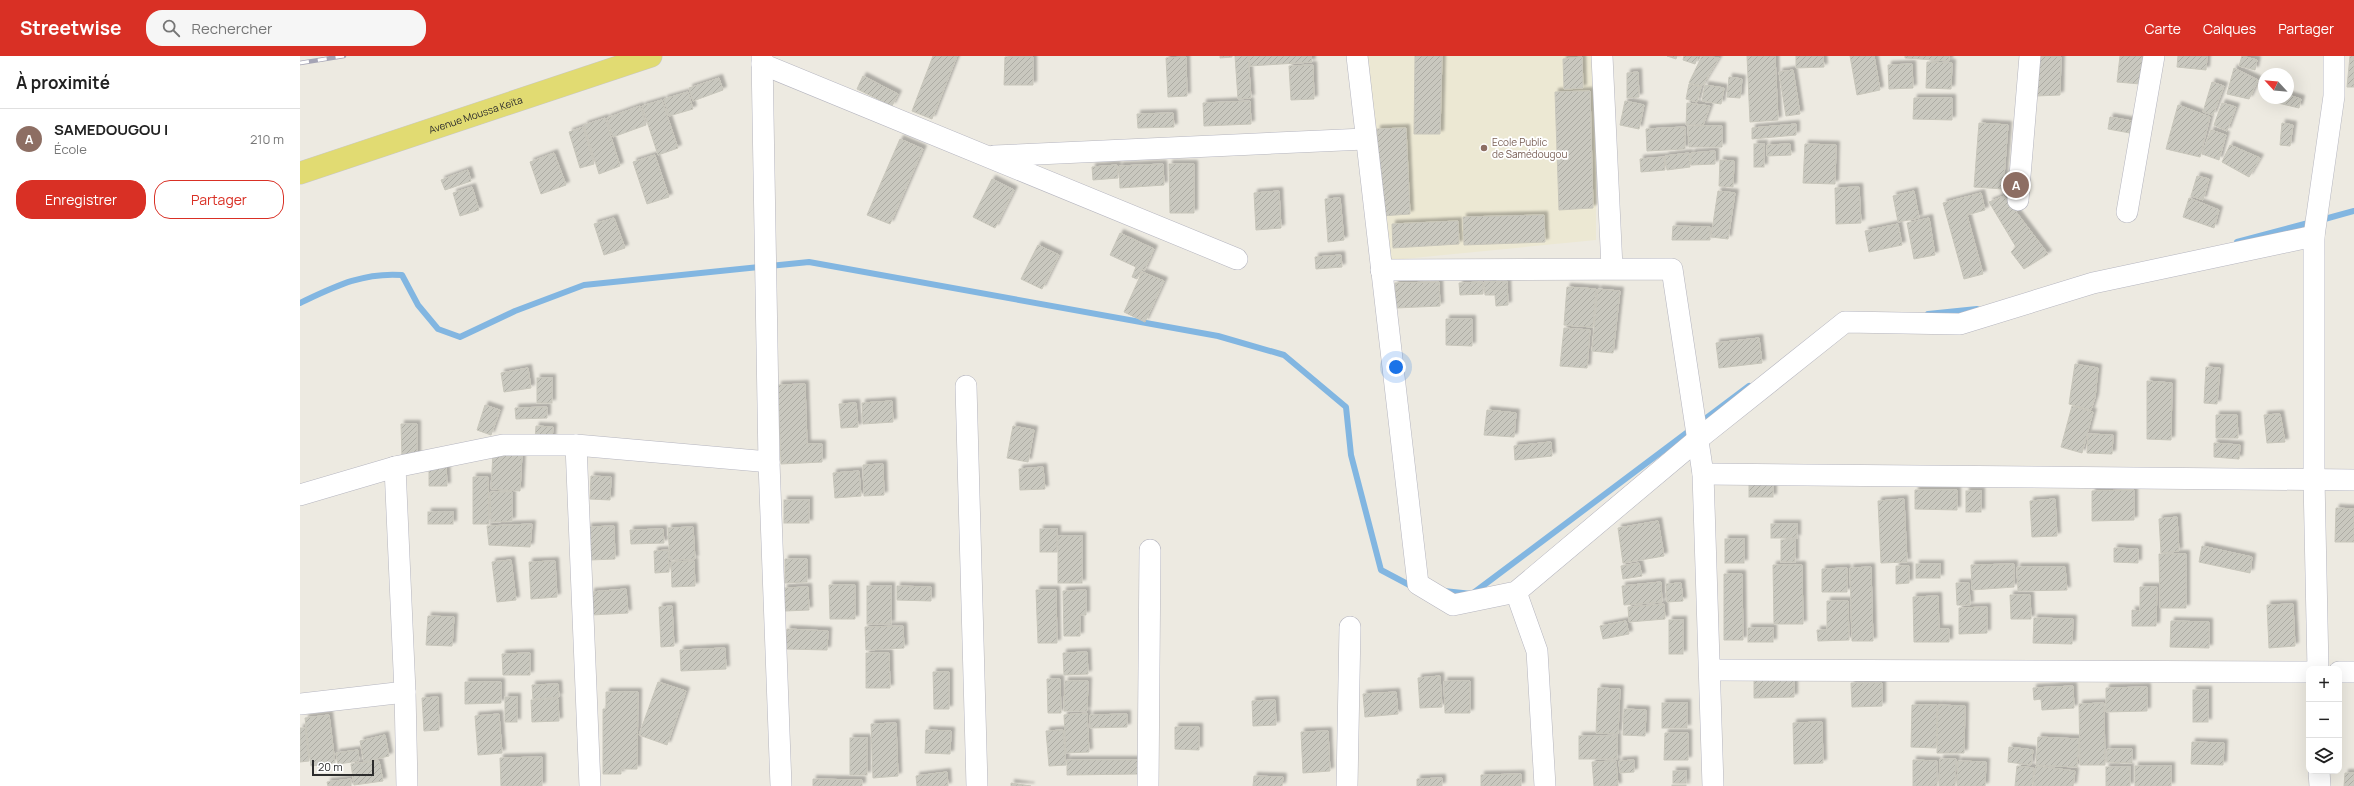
<!DOCTYPE html>
<html lang="fr">
<meta charset="utf-8">
<style>
:root{--surface:#fff;--page:#f6f6f6;--text:#222;--muted:#767676;--line:#e0e0e0;--accent:#d93025}
body{margin:0;font-family:Manrope,sans-serif;background:var(--page);color:var(--text)}
.controls{position:absolute;right:12px;bottom:12px;display:grid;overflow:hidden;border-radius:8px;box-shadow:0 4px 16px #0002}
.controls button{width:36px;height:36px;display:grid;place-items:center;padding:0;border:0;border-bottom:1px solid var(--line);background:var(--surface);color:var(--text);font:20px sans-serif}
.compass{position:absolute;left:1958px;top:12px;width:36px;height:36px;border-radius:50%;background:var(--surface);box-shadow:0 4px 16px #0002;rotate:296deg}
.scale{position:absolute;left:12px;bottom:10px;width:62px;box-sizing:border-box;padding-left:4px;border:2px solid #2d2d2d;border-top:0;font-size:11px;line-height:14px;white-space:nowrap;color:#2d2d2d;-webkit-text-stroke:3px #fff;paint-order:stroke}
.you{position:absolute;left:1096px;top:311px;width:14px;height:14px;margin:-10px;border:3px solid #fff;border-radius:50%;background:#1a73e8;box-shadow:0 0 0 6px #1a73e833}
.badge{display:grid;place-items:center;width:26px;height:26px;border-radius:50%;background:var(--accent);color:#fff;font-size:13px;font-weight:700}
.pin{position:absolute;translate:-50% -50%;border:2px solid #fff;box-shadow:0 1px 4px #0006}
.list{margin:0;padding:0;list-style:none}
h2{display:flex;justify-content:space-between;align-items:center;height:52px;margin:0;padding:0 16px;font-size:17px}
h2 small{font-size:13px;font-weight:400;color:var(--muted)}
.list li{display:grid;grid-template-columns:26px 1fr auto;gap:12px;align-items:center;box-sizing:border-box;height:60px;padding:0 16px;border-top:1px solid var(--line)}
.list b{display:block;font-size:15px;white-space:nowrap}
.list p{margin:0;font-size:13px;white-space:nowrap;color:var(--muted)}
.list em{font-size:13px;font-style:normal;color:var(--muted)}
.actions{display:flex;gap:8px;padding:12px 16px}
.actions a{flex:1;padding:9px 0;border:1px solid var(--accent);border-radius:16px;text-align:center;font-size:14px;color:var(--accent)}
.actions .main{background:var(--accent);color:#fff}
.icon{flex:none;width:22px;height:22px;fill:none;stroke:currentColor;stroke-width:2;stroke-linecap:round;stroke-linejoin:round}
.map{position:relative;flex:none;width:2054px;height:730px;overflow:hidden}
header{display:flex;align-items:center;gap:24px;box-sizing:border-box;height:56px;padding:0 20px;background:var(--accent);color:#fff}
header strong{font-size:19px}
nav{display:flex;gap:22px;margin-inline-start:auto;font-size:14px}
.search{width:280px;height:36px;background:var(--page);display:flex;align-items:center;gap:10px;box-sizing:border-box;padding:0 14px;border-radius:16px;color:var(--muted);font-size:15px}
main{display:flex}
aside{flex:1;background:var(--surface)}
.map>svg:first-child{display:block}
.education{fill:#ece8d3}
.lines{fill:none;stroke-linecap:round;stroke-linejoin:round}
.stream{stroke:#82b6e1;stroke-width:6}
.building{fill:url(#building-hatch);stroke:#c8c6bb;filter:url(#shadow)}
.minor-casing{stroke:#b5b5bf;stroke-width:22}
.primary-casing{stroke:#c8c8c8;stroke-width:23}
.minor{stroke:#fff;stroke-width:21}
.primary{stroke:#e1db72;stroke-width:22}
.rail-casing{stroke:#a5a4b5;stroke-width:4.5}
.rail{stroke:#fff;stroke-width:3;stroke-dasharray:9;stroke-linecap:butt}
.education-dot{fill:#8d6e63;stroke:#fff;stroke-width:1.5}
.labels{text-anchor:middle;stroke-width:3.5;stroke-linejoin:round;paint-order:stroke}
.street-label{font-size:10px;fill:#2d2d2d;stroke:#fff}
.education-label{font-size:10px;fill:#785e54;stroke:#fff;text-anchor:start}
</style>
<header>
<strong>Streetwise</strong>
<div class="search"><svg class="icon" aria-label="search" viewBox="0 0 24 24"><circle cx="10" cy="10" r="6"/><path d="M15 15l6 6"/></svg>Rechercher</div>
<nav><a>Carte</a><a>Calques</a><a>Partager</a></nav>
</header>
<main>
<aside>
<h2>À proximité<small></small></h2>
<ul class="list">
<li><span class="badge" style="background:#8d6e63">A</span><div><b>SAMEDOUGOU I</b><p>École</p></div><em>210 m</em></li>
</ul>
<div class="actions"><a class="main">Enregistrer</a><a>Partager</a></div>
</aside>
<div class="map">
<svg width="2054" height="730" viewBox="0 0 2054 730">
<defs>
<pattern id="building-hatch" width="6" height="6" patternUnits="userSpaceOnUse"><rect width="6" height="6" fill="#c9c8bf"/><path d="M-1 1l2-2M0 6l6-6M5 7l2-2" fill="none" stroke="#adaca4"/></pattern>
<filter id="shadow"><feDropShadow dx="3.5" dy="-3.5" stdDeviation="1" flood-color="#0004"/></filter>
</defs>
<rect width="100%" height="100%" fill="#edeae1"/>
<polygon class="education" points="1063,0 1296,0 1296,184 1083,205"/>
<g class="lines">
<g class="stream">
<polyline points="2021,164 2054,155"/>
<polyline points="1937,186 2012,166"/>
<path d="M0 247C34 231 63 216 102 219L118 249 138 273 160 281 215 255 284 229 509 206 918 280 984 299 1046 351 1051 399 1081 514 1115 532"/>
<polyline points="1628,258 1677,253"/>
<polyline points="1144,535 1172,538 1449,330"/>
</g>
</g>
<g class="building">
<polygon points="633,0 657,0 632,63 612,55"/>
<polygon points="920,0 932,0 932,1 920,2"/>
<polygon points="935,0 948,0 951,42 938,43"/>
<polygon points="949,0 1011,0 1012,6 950,10"/>
<polygon points="1115,0 1142,0 1140,78 1114,78"/>
<polygon points="1367,0 1377,0 1376,3"/>
<polygon points="1384,0 1398,0 1395,8 1383,4"/>
<polygon points="1402,0 1419,2 1402,30 1389,27"/>
<polygon points="1447,0 1475,0 1478,64 1450,66"/>
<polygon points="1496,0 1523,0 1524,11 1496,12"/>
<polygon points="1550,0 1574,0 1580,34 1557,39"/>
<polygon points="1605,0 1649,0 1649,5 1605,2"/>
<polygon points="1738,0 1761,1 1760,39 1736,40"/>
<polygon points="1820,0 1843,0 1840,28 1817,26"/>
<polygon points="1878,0 1907,0 1906,14 1877,11"/>
<polygon points="1942,0 1957,4 1955,14 1939,10"/>
<polygon points="2050,0 2054,0 2054,31 2047,31"/>
<polygon points="705,1 733,1 733,29 704,29"/>
<polygon points="886,1 887,40 868,41 866,2"/>
<polygon points="1282,1 1283,32 1264,33 1263,3"/>
<polygon points="1627,6 1652,7 1651,33 1626,32"/>
<polygon points="1612,8 1613,32 1589,33 1588,9"/>
<polygon points="1013,9 1014,43 991,44 989,10"/>
<polygon points="1934,12 1958,24 1949,43 1927,38"/>
<polygon points="1493,14 1500,58 1486,60 1479,16"/>
<polygon points="1338,16 1339,41 1327,42 1327,17"/>
<polygon points="563,20 598,38 592,50 557,33"/>
<polygon points="1429,21 1442,23 1440,42 1427,41"/>
<polygon points="419,22 423,34 393,45 389,32"/>
<polygon points="1912,26 1924,30 1913,59 1903,56"/>
<polygon points="1389,28 1401,31 1397,46 1386,43"/>
<polygon points="1405,29 1424,32 1421,48 1402,45"/>
<polygon points="1290,35 1293,152 1259,154 1255,36"/>
<polygon points="388,36 393,53 369,60 364,43"/>
<polygon points="1988,39 2001,43 1999,52 1978,47 1980,42 1988,42"/>
<polygon points="1614,42 1652,42 1652,64 1613,63"/>
<polygon points="362,44 378,92 358,99 342,50"/>
<polygon points="950,45 951,68 904,70 903,47"/>
<polygon points="1325,45 1344,49 1339,73 1320,69"/>
<polygon points="1387,47 1410,50 1403,69 1386,69"/>
<polygon points="1922,47 1936,51 1927,75 1914,69"/>
<polygon points="1878,49 1910,61 1900,101 1866,93"/>
<polygon points="340,50 346,69 313,81 307,62"/>
<polygon points="873,57 874,71 838,72 837,58"/>
<polygon points="1810,61 1832,65 1830,77 1808,73"/>
<polygon points="305,62 320,110 299,118 284,69"/>
<polygon points="1679,67 1708,69 1703,133 1674,131"/>
<polygon points="1982,67 1993,69 1990,90 1980,89"/>
<polygon points="1496,68 1496,79 1452,83 1452,72"/>
<polygon points="1388,70 1422,70 1422,91 1389,91"/>
<polygon points="283,71 294,108 280,112 269,76"/>
<polygon points="1385,71 1385,93 1347,95 1346,73"/>
<polygon points="1106,72 1110,158 1081,160 1077,73"/>
<polygon points="1911,74 1926,79 1919,104 1902,98"/>
<polygon points="600,83 623,93 590,168 567,159"/>
<rect x="1454" y="88" width="10" height="23"/>
<polygon points="1490,88 1491,99 1467,100 1467,89"/>
<polygon points="1505,88 1536,89 1535,128 1503,127"/>
<polygon points="1930,89 1960,102 1949,121 1922,106"/>
<polygon points="1415,95 1415,108 1391,109 1391,97"/>
<polygon points="254,97 266,129 241,138 230,106"/>
<polygon points="1389,97 1390,111 1367,114 1365,100"/>
<polygon points="355,99 369,141 347,148 333,106"/>
<polygon points="1364,101 1365,114 1341,116 1340,103"/>
<polygon points="1420,104 1434,105 1433,131 1419,130"/>
<polygon points="863,108 864,129 820,132 819,110"/>
<polygon points="869,108 894,108 894,157 870,157"/>
<polygon points="817,109 818,122 793,124 792,111"/>
<polygon points="168,114 171,125 145,134 141,124"/>
<polygon points="1897,120 1909,123 1903,144 1891,140"/>
<polygon points="692,123 714,134 695,172 673,161"/>
<polygon points="172,131 179,154 160,160 153,137"/>
<polygon points="1559,131 1561,167 1536,168 1535,132"/>
<polygon points="979,135 981,172 956,174 954,137"/>
<polygon points="1418,135 1435,137 1428,183 1411,181"/>
<polygon points="1614,135 1619,162 1598,166 1593,140"/>
<polygon points="1681,137 1685,154 1667,159 1683,218 1664,223 1643,147"/>
<polygon points="1704,140 1748,198 1724,213 1711,196 1716,191 1689,146"/>
<polygon points="1040,142 1044,184 1028,186 1025,143"/>
<polygon points="1889,142 1919,154 1914,172 1883,161"/>
<polygon points="1244,159 1245,186 1164,189 1163,161"/>
<polygon points="314,162 325,192 304,199 294,168"/>
<polygon points="1629,162 1635,199 1614,203 1607,167"/>
<polygon points="1158,165 1159,188 1093,192 1092,168"/>
<polygon points="1598,168 1602,189 1569,196 1565,175"/>
<polygon points="1373,170 1410,171 1410,184 1372,184"/>
<polygon points="820,177 854,193 844,215 842,213 837,223 832,221 836,211 810,199"/>
<polygon points="738,189 759,199 742,233 721,223"/>
<polygon points="1041,199 1042,211 1016,213 1015,201"/>
<polygon points="842,216 864,225 845,266 824,256"/>
<polygon points="1207,225 1208,249 1196,250 1195,239 1185,239 1184,226"/>
<polygon points="1139,226 1140,250 1096,252 1095,227"/>
<polygon points="1183,226 1183,238 1160,239 1159,227"/>
<polygon points="1267,231 1296,233 1293,271 1264,269"/>
<polygon points="1298,233 1320,235 1313,297 1292,295"/>
<polygon points="1146,263 1172,263 1172,290 1146,289"/>
<polygon points="1264,272 1290,274 1287,312 1260,310"/>
<polygon points="1459,282 1462,307 1419,312 1416,287"/>
<polygon points="1775,308 1798,312 1795,342 1791,354 1769,348"/>
<polygon points="1906,311 1920,312 1917,348 1904,347"/>
<polygon points="228,312 231,332 204,336 201,317"/>
<rect x="237" y="322" width="15" height="25"/>
<polygon points="1847,325 1872,327 1871,384 1847,383"/>
<polygon points="505,328 507,388 522,388 522,406 481,408 478,329"/>
<polygon points="592,345 593,366 563,368 562,347"/>
<polygon points="556,347 558,371 541,372 539,348"/>
<polygon points="185,349 200,354 191,379 177,374"/>
<polygon points="1772,350 1793,356 1782,397 1761,391"/>
<polygon points="247,351 247,362 216,363 215,352"/>
<polygon points="1187,354 1216,357 1214,381 1184,379"/>
<polygon points="1980,358 1985,386 1967,387 1964,359"/>
<polygon points="1916,359 1937,359 1938,382 1916,382"/>
<polygon points="101,368 117,368 117,402 102,402"/>
<polygon points="236,370 253,371 252,384 235,383"/>
<polygon points="713,370 734,374 728,406 707,402"/>
<polygon points="1788,378 1813,379 1812,398 1787,397"/>
<polygon points="1251,386 1252,400 1215,404 1214,390"/>
<polygon points="1914,387 1940,389 1939,403 1914,401"/>
<polygon points="193,396 222,398 220,435 191,433"/>
<polygon points="129,406 146,406 147,430 129,430"/>
<polygon points="583,408 584,439 564,440 563,409"/>
<polygon points="743,411 745,433 720,434 719,413"/>
<polygon points="559,415 561,440 535,442 533,417"/>
<polygon points="291,420 311,421 310,444 290,443"/>
<polygon points="173,421 188,421 189,468 173,468"/>
<rect x="1449" y="428" width="24" height="13"/>
<polygon points="1615,434 1657,434 1657,454 1615,453"/>
<polygon points="1834,434 1834,464 1792,465 1792,435"/>
<rect x="1666" y="435" width="15" height="21"/>
<polygon points="190,436 212,436 212,465 191,466"/>
<polygon points="1604,443 1607,506 1581,507 1578,445"/>
<polygon points="1755,443 1757,480 1732,481 1730,445"/>
<rect x="484" y="444" width="25" height="23"/>
<polygon points="2036,452 2054,453 2054,486 2035,486"/>
<rect x="128" y="456" width="25" height="12"/>
<polygon points="1877,461 1879,495 1861,497 1859,463"/>
<polygon points="1358,465 1364,500 1323,507 1318,472"/>
<polygon points="232,468 230,491 189,489 187,470"/>
<rect x="1471" y="468" width="26" height="14"/>
<polygon points="314,470 315,503 290,504 288,471"/>
<polygon points="393,471 395,503 370,504 368,472"/>
<polygon points="363,473 364,487 331,488 330,474"/>
<rect x="740" y="473" width="17" height="23"/>
<rect x="758" y="480" width="24" height="47"/>
<rect x="1425" y="483" width="19" height="24"/>
<rect x="1481" y="484" width="14" height="22"/>
<polygon points="1902,490 1952,501 1950,517 1899,506"/>
<polygon points="1814,492 1838,493 1838,507 1814,506"/>
<polygon points="368,494 369,516 355,517 354,495"/>
<polygon points="1859,498 1886,498 1886,552 1860,552"/>
<polygon points="485,503 507,503 507,526 485,527"/>
<polygon points="211,504 216,544 197,546 192,506"/>
<polygon points="255,505 257,541 231,543 229,506"/>
<polygon points="394,505 395,530 372,531 371,506"/>
<polygon points="1339,507 1342,520 1323,523 1321,510"/>
<rect x="1616" y="508" width="24" height="14"/>
<polygon points="1714,508 1714,531 1672,534 1671,509"/>
<polygon points="1473,509 1502,509 1503,568 1474,568"/>
<polygon points="1596,510 1609,510 1609,527 1596,528"/>
<polygon points="1571,511 1573,585 1552,585 1550,512"/>
<polygon points="1717,511 1765,511 1767,534 1718,535"/>
<polygon points="1547,512 1547,536 1522,536 1522,513"/>
<polygon points="1424,518 1442,518 1443,584 1424,584"/>
<polygon points="1361,526 1362,546 1324,549 1322,530"/>
<polygon points="1381,527 1383,545 1367,546 1366,528"/>
<polygon points="1656,527 1669,527 1670,549 1657,549"/>
<polygon points="529,529 555,529 555,563 530,563"/>
<rect x="567" y="530" width="24" height="38"/>
<polygon points="597,530 631,531 631,545 597,544"/>
<polygon points="508,531 509,554 485,555 484,532"/>
<polygon points="1840,531 1857,531 1856,570 1832,570 1832,554 1840,555"/>
<polygon points="326,533 328,557 292,559 291,536"/>
<polygon points="736,534 756,534 757,587 738,587"/>
<polygon points="786,534 786,559 780,559 780,580 764,580 763,535"/>
<polygon points="1710,539 1730,539 1731,563 1711,563"/>
<polygon points="1638,540 1639,573 1649,573 1649,586 1614,586 1613,541"/>
<polygon points="1527,545 1548,545 1549,584 1518,585 1517,574 1527,574"/>
<polygon points="1364,548 1365,563 1329,566 1328,551"/>
<polygon points="1993,548 1995,590 1969,592 1967,549"/>
<polygon points="372,550 374,590 361,591 359,551"/>
<polygon points="1687,551 1687,577 1659,578 1659,552"/>
<polygon points="128,560 154,561 152,590 126,589"/>
<polygon points="1734,562 1773,563 1772,588 1733,587"/>
<rect x="1369" y="564" width="14" height="34"/>
<polygon points="1326,565 1329,578 1303,583 1300,570"/>
<polygon points="1871,565 1909,566 1909,592 1870,591"/>
<polygon points="603,570 604,592 566,594 565,571"/>
<rect x="1448" y="572" width="25" height="14"/>
<polygon points="487,573 528,575 527,594 486,593"/>
<polygon points="425,592 426,613 381,615 380,594"/>
<polygon points="787,596 788,618 764,619 763,597"/>
<polygon points="230,597 230,619 203,619 202,598"/>
<polygon points="566,597 589,597 590,632 566,632"/>
<polygon points="633,616 649,616 649,653 634,653"/>
<polygon points="1140,620 1142,651 1120,652 1118,622"/>
<polygon points="1494,621 1494,641 1454,642 1454,622"/>
<polygon points="747,623 760,623 761,657 748,657"/>
<polygon points="765,625 788,625 787,655 764,655"/>
<polygon points="1144,625 1170,625 1170,657 1145,657"/>
<polygon points="165,626 201,626 201,647 165,648"/>
<polygon points="358,626 386,635 367,689 339,679"/>
<polygon points="1551,627 1582,627 1582,650 1552,651"/>
<polygon points="258,628 259,641 233,643 232,629"/>
<polygon points="1773,630 1774,652 1742,654 1741,643 1734,644 1733,632"/>
<polygon points="1847,631 1847,655 1806,656 1806,632"/>
<polygon points="1298,632 1320,633 1318,678 1296,677"/>
<rect x="1893" y="634" width="15" height="32"/>
<polygon points="306,636 338,636 337,713 321,713 321,718 303,718 303,653 306,653"/>
<polygon points="1096,636 1098,658 1065,661 1063,638"/>
<polygon points="138,641 139,674 124,675 122,642"/>
<rect x="205" y="641" width="12" height="25"/>
<polygon points="258,643 259,665 232,666 231,644"/>
<polygon points="975,644 976,669 953,670 952,645"/>
<rect x="1362" y="647" width="25" height="25"/>
<polygon points="1804,647 1805,709 1780,709 1779,648"/>
<polygon points="1612,649 1637,649 1636,692 1611,691"/>
<polygon points="1638,649 1665,650 1664,697 1637,697"/>
<polygon points="1324,653 1346,654 1345,680 1323,679"/>
<polygon points="787,657 789,696 766,697 764,659"/>
<polygon points="199,658 202,697 178,699 175,660"/>
<polygon points="827,658 827,671 790,672 790,659"/>
<polygon points="29,659 35,707 11,710 5,662"/>
<polygon points="1522,666 1523,707 1494,708 1493,667"/>
<polygon points="596,667 598,720 573,722 571,668"/>
<polygon points="875,671 899,671 899,694 875,693"/>
<polygon points="0,672 5,672 9,705 0,706"/>
<polygon points="626,674 651,675 650,698 625,697"/>
<polygon points="763,674 766,709 749,710 746,675"/>
<polygon points="1028,675 1030,715 1003,717 1001,676"/>
<polygon points="1365,677 1388,677 1388,704 1364,704"/>
<polygon points="85,679 89,700 64,706 60,685"/>
<rect x="1279" y="680" width="38" height="23"/>
<polygon points="1738,681 1779,683 1777,711 1736,709"/>
<rect x="550" y="682" width="17" height="37"/>
<polygon points="1892,686 1924,687 1923,709 1891,708"/>
<polygon points="1709,691 1733,694 1731,709 1708,706"/>
<polygon points="1807,693 1832,693 1832,707 1807,706"/>
<polygon points="58,694 59,705 38,708 36,697"/>
<polygon points="242,701 242,730 201,730 200,702"/>
<polygon points="1640,703 1656,703 1655,730 1639,730"/>
<polygon points="767,704 838,704 838,718 767,719"/>
<polygon points="1334,704 1334,716 1320,717 1319,705"/>
<polygon points="1613,704 1637,705 1637,730 1613,730"/>
<polygon points="79,705 83,725 54,729 51,708"/>
<polygon points="1316,705 1318,730 1294,730 1292,706"/>
<polygon points="1658,705 1686,706 1685,730 1657,730"/>
<polygon points="1717,710 1734,712 1732,730 1715,730"/>
<polygon points="1736,710 1775,715 1773,730 1733,730"/>
<rect x="1835" y="710" width="36" height="20"/>
<rect x="1806" y="711" width="24" height="19"/>
<rect x="1373" y="715" width="13" height="12"/>
<polygon points="647,716 648,730 617,730 616,720"/>
<polygon points="2045,717 2054,717 2054,730 2044,730"/>
<polygon points="1221,718 1221,730 1181,730 1181,719"/>
<polygon points="954,720 983,721 982,730 953,730"/>
<polygon points="1142,722 1142,730 1117,730 1117,723"/>
<polygon points="51,723 51,730 28,730 27,726"/>
<polygon points="513,723 562,724 562,730 513,730"/>
<polygon points="711,727 731,730 711,730"/>
<rect x="1372" y="729" width="14" height="1"/>
</g>
<g class="lines">
<g class="minor-casing">
<g id="minor">
<polyline points="462,0 469,406 481,730"/>
<polyline points="1057,0 1118,528 1153,549 1216,536 1397,384 1545,266 1660,268 1793,227 2014,180"/>
<polyline points="1302,0 1312,212"/>
<polyline points="462,8 937,203"/>
<polyline points="694,100 1065,83"/>
<polyline points="1718,144 1730,0"/>
<polyline points="1827,156 1854,0"/>
<polyline points="1081,214 1372,213 1403,418 1413,730"/>
<polyline points="666,330 677,730"/>
<polyline points="276,389 290,730"/>
<polyline points="95,411 105,636 107,730"/>
<polyline points="1403,418 2054,424"/>
<polyline points="0,439 95,411 203,389 276,389 469,406"/>
<polyline points="1216,536 1237,595 1245,730"/>
<polyline points="2018,613 2014,423 2014,180 2034,40 2034,0"/>
<polyline points="1410,614 2009,616"/>
<polyline points="2039,616 2054,616"/>
<polyline points="0,648 105,636"/>
<polyline points="2019,715 2020,730"/>
<polyline points="848,730 850,494"/>
<polyline points="1047,730 1050,571"/>
</g>
</g>
<g class="primary-casing">
<g id="primary">
<path id="s1" d="M0 117 351 0"/>
</g>
</g>
<use href="#minor" class="minor"/>
<use href="#primary" class="primary"/>
<g class="rail-casing">
<polyline id="rail" points="0,7 44,0"/>
</g>
<use href="#rail" class="rail"/>
</g>
<circle class="education-dot" cx="1184" cy="92" r="4"/>
<g class="labels">
<g class="street-label">
<text dy="4" stroke="none"><textPath href="#s1" startOffset="185">Avenue Moussa Keïta</textPath></text>
</g>
<g class="education-label">
<text x="1192" y="90">Ecole Public<tspan x="1192" dy="12">de Samédougou</tspan></text>
</g>
</g>
</svg>
<div class="controls">
<button>+</button>
<button>−</button>
<button><svg class="icon" aria-label="layers" viewBox="0 0 24 24"><path d="M12 4l9 5-9 5-9-5zM3 14l9 5 9-5"/></svg></button>
</div>
<svg class="compass" viewBox="-18 -18 36 36"><path d="M0-13l5 13h-10z" fill="#e53935"/><path d="M0 13l5-13h-10z" fill="#767676"/></svg>
<div class="scale">20 m</div>
<div class="you"></div>
<div class="pin badge" style="left:1716px;top:129px;background:#8d6e63">A</div>
</div>
</main>
